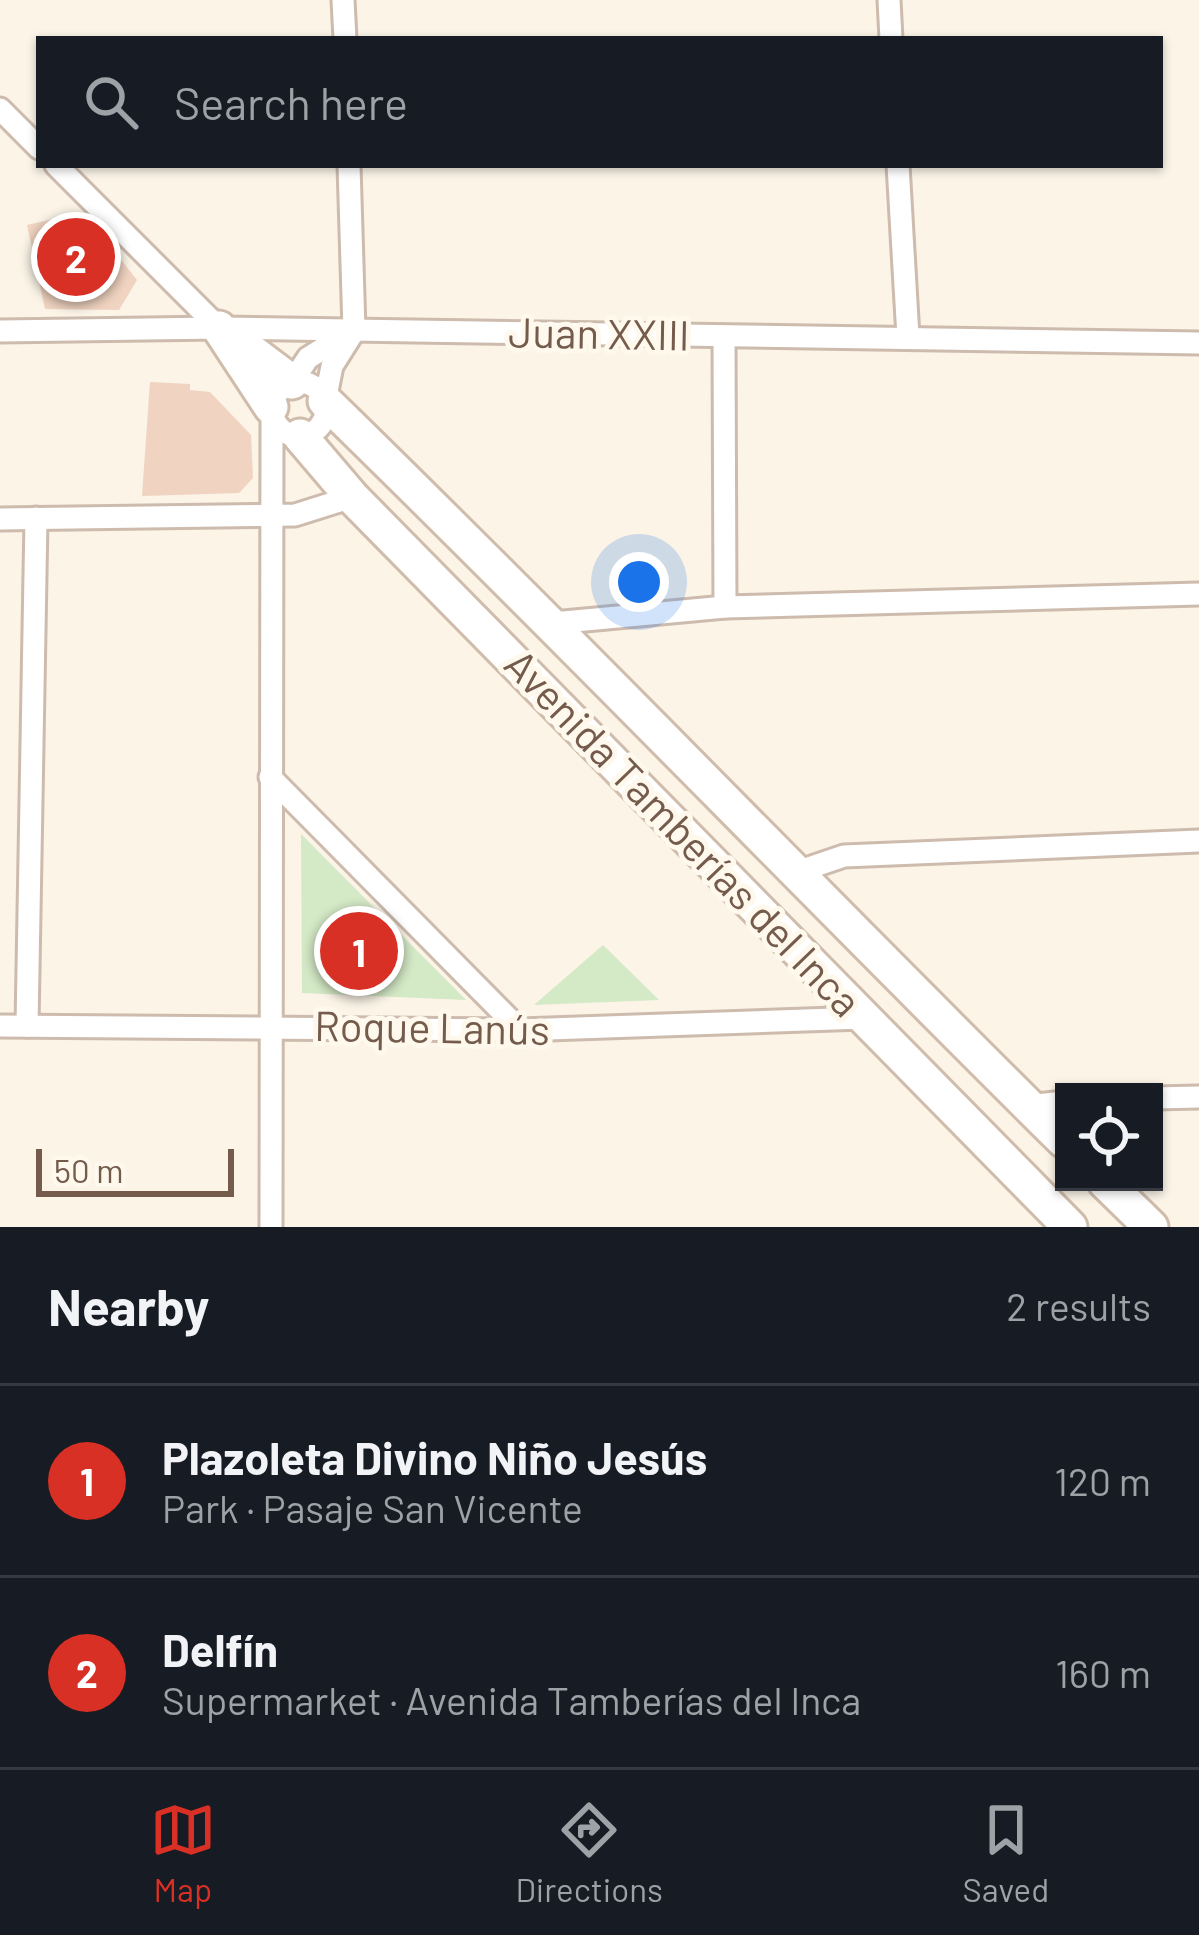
<!DOCTYPE html>
<meta charset="utf-8">
<style>
:root{--surface:#171b24;--page:#20242c;--text:#f1f3f6;--muted:#9ea1a6;--line:#363941;--accent:#d93025}
body{margin:0;font-family:Barlow,sans-serif;background:var(--page);color:var(--text)}
.controls{position:absolute;right:36px;bottom:36px;display:grid;overflow:hidden;border-radius:0px;box-shadow:0 3px 9px #0004}
.controls button{width:108px;height:108px;display:grid;place-items:center;padding:0;border:0;border-bottom:3px solid var(--line);background:var(--surface);color:var(--text);font:60px sans-serif}
.scale{position:absolute;left:36px;bottom:30px;width:198px;box-sizing:border-box;padding-left:12px;border:6px solid #745b4c;border-top:0;font-size:33px;line-height:42px;white-space:nowrap;color:#745b4c;-webkit-text-stroke:9px #fef8ed;paint-order:stroke}
.you{position:absolute;left:639px;top:582px;width:42px;height:42px;margin:-30px;border:9px solid #fff;border-radius:50%;background:#1a73e8;box-shadow:0 0 0 18px #1a73e833}
.badge{display:grid;place-items:center;width:78px;height:78px;border-radius:50%;background:var(--accent);color:#fff;font-size:39px;font-weight:700}
.pin{position:absolute;translate:-50% -50%;border:6px solid #fff;box-shadow:0 3px 12px #0006}
.list{margin:0;padding:0;list-style:none}
h2{display:flex;justify-content:space-between;align-items:center;height:156px;margin:0;padding:0 48px;font-size:51px}
h2 small{font-size:39px;font-weight:400;color:var(--muted)}
.list li{display:grid;grid-template-columns:78px 1fr auto;gap:36px;align-items:center;box-sizing:border-box;height:192px;padding:0 48px;border-top:3px solid var(--line)}
.list b{display:block;font-size:45px;white-space:nowrap}
.list p{margin:0;font-size:39px;white-space:nowrap;color:var(--muted)}
.list em{font-size:39px;font-style:normal;color:var(--muted)}
.icon{flex:none;width:66px;height:66px;fill:none;stroke:currentColor;stroke-width:2;stroke-linecap:round;stroke-linejoin:round}
.map{position:relative;flex:none;width:1199px;height:1227px;overflow:hidden}
.search{position:absolute;background:var(--surface);box-shadow:0 3px 9px #0004;left:36px;right:36px;top:36px;height:132px;display:flex;align-items:center;gap:30px;box-sizing:border-box;padding:0 42px;border-radius:0px;color:var(--muted);font-size:45px}
.sheet{height:540px;background:var(--surface)}
nav{display:flex;justify-content:space-around;align-items:center;box-sizing:border-box;height:168px;border-top:3px solid var(--line);background:var(--surface);font-size:33px;color:var(--muted)}
nav a{display:grid;justify-items:center;gap:6px}
nav .on{color:var(--accent)}
.map>svg:first-child{display:block}
.green{fill:#d4e9c6}
.building{fill:#f0d3c0}
.lines{fill:none;stroke-linecap:round;stroke-linejoin:round}
.street-casing{stroke:#cdbbae;stroke-width:27}
.secondary-casing{stroke:#d0bcab;stroke-width:39}
.street{stroke:#fff;stroke-width:21}
.secondary{stroke:#fff;stroke-width:33}
.labels{text-anchor:middle;stroke-width:10;stroke-linejoin:round;paint-order:stroke}
.street-label{font-size:42px;fill:#745b4c;stroke:#fef8ed}
</style>
<div class="map">
<svg width="1199" height="1227" viewBox="0 0 1199 1227">
<rect width="100%" height="100%" fill="#fbf4e7"/>
<g class="green">
<polygon points="301,834 466,1000 302,993"/>
<polygon points="603,945 659,1000 534,1005"/>
</g>
<g class="building">
<polygon points="75,214 85,231 100,233 137,280 119,310 45,309 27,225"/>
<polygon points="150,382 190,384 190,390 210,392 251,435 253,478 239,493 142,496"/>
</g>
<g class="lines">
<g class="street-casing">
<g id="street">
<polyline points="343,0 345,39"/>
<polyline points="889,0 891,39"/>
<polyline points="0,109 39,148"/>
<polyline points="56,165 219,328"/>
<polyline points="349,165 354,330"/>
<polyline points="898,165 908,337"/>
<polyline points="0,331 219,328 1199,343"/>
<polyline points="724,336 725,607"/>
<circle cx="299" cy="409" r="27"/>
<polyline points="292,382 308,358 348,333"/>
<polyline points="325,401 332,366 354,331"/>
<polyline points="0,519 295,515 352,497"/>
<polyline points="553,623 725,607 1199,594"/>
<polyline points="270,777 520,1030"/>
<polyline points="794,873 844,856 1199,841"/>
<polyline points="0,1026 520,1030 863,1018"/>
<polyline points="27,1026 36,518"/>
<polyline points="1154,1098 1199,1097"/>
<polyline points="1028,1106 1064,1102"/>
<polyline points="271,1227 272,416"/>
</g>
</g>
<g class="secondary-casing">
<g id="secondary">
<polyline points="219,328 271,407"/>
<polyline points="240,343 292,382"/>
<path d="M325 401C575 644 816 896 1064 1141"/>
<polyline points="300,436 352,497 1070,1227"/>
<polyline points="1105,1182 1151,1227"/>
</g>
</g>
<use href="#street" class="street"/>
<use href="#secondary" class="secondary"/>
</g>
<g class="labels">
<g class="street-label">
<text transform="translate(599 334) rotate(1)" y="15">Juan XXIII</text>
<text transform="translate(683 833) rotate(46)" y="15">Avenida Tamberías del Inca</text>
<text transform="translate(432 1028) rotate(1)" y="15">Roque Lanús</text>
</g>
</g>
</svg>
<div class="controls">
<button><svg class="icon" aria-label="locate" viewBox="0 0 24 24"><circle cx="12" cy="12" r="6"/><path d="M12 2v4M12 18v4M2 12h4M18 12h4"/></svg></button>
</div>
<div class="scale">50 m</div>
<div class="you"></div>
<div class="pin badge" style="left:359px;top:951px">1</div>
<div class="pin badge" style="left:76px;top:257px">2</div>
<div class="search"><svg class="icon" aria-label="search" viewBox="0 0 24 24"><circle cx="10" cy="10" r="6"/><path d="M15 15l6 6"/></svg>Search here</div>
</div>
<section class="sheet">
<h2>Nearby<small>2 results</small></h2>
<ul class="list">
<li><span class="badge">1</span><div><b>Plazoleta Divino Niño Jesús</b><p>Park · Pasaje San Vicente</p></div><em>120 m</em></li>
<li><span class="badge">2</span><div><b>Delfín</b><p>Supermarket · Avenida Tamberías del Inca</p></div><em>160 m</em></li>
</ul>
</section>
<nav>
<a class="on"><svg class="icon" aria-label="map" viewBox="0 0 24 24"><path d="M3 6l6-2 6 2 6-2v14l-6 2-6-2-6 2zM9 4v14M15 6v14"/></svg>Map</a>
<a><svg class="icon" aria-label="directions" viewBox="0 0 24 24"><path d="M12 3l9 9-9 9-9-9zM9 14v-3h6M13 9l2 2-2 2"/></svg>Directions</a>
<a><svg class="icon" aria-label="saved" viewBox="0 0 24 24"><path d="M7 4h10v16l-5-4-5 4z"/></svg>Saved</a>
</nav>
